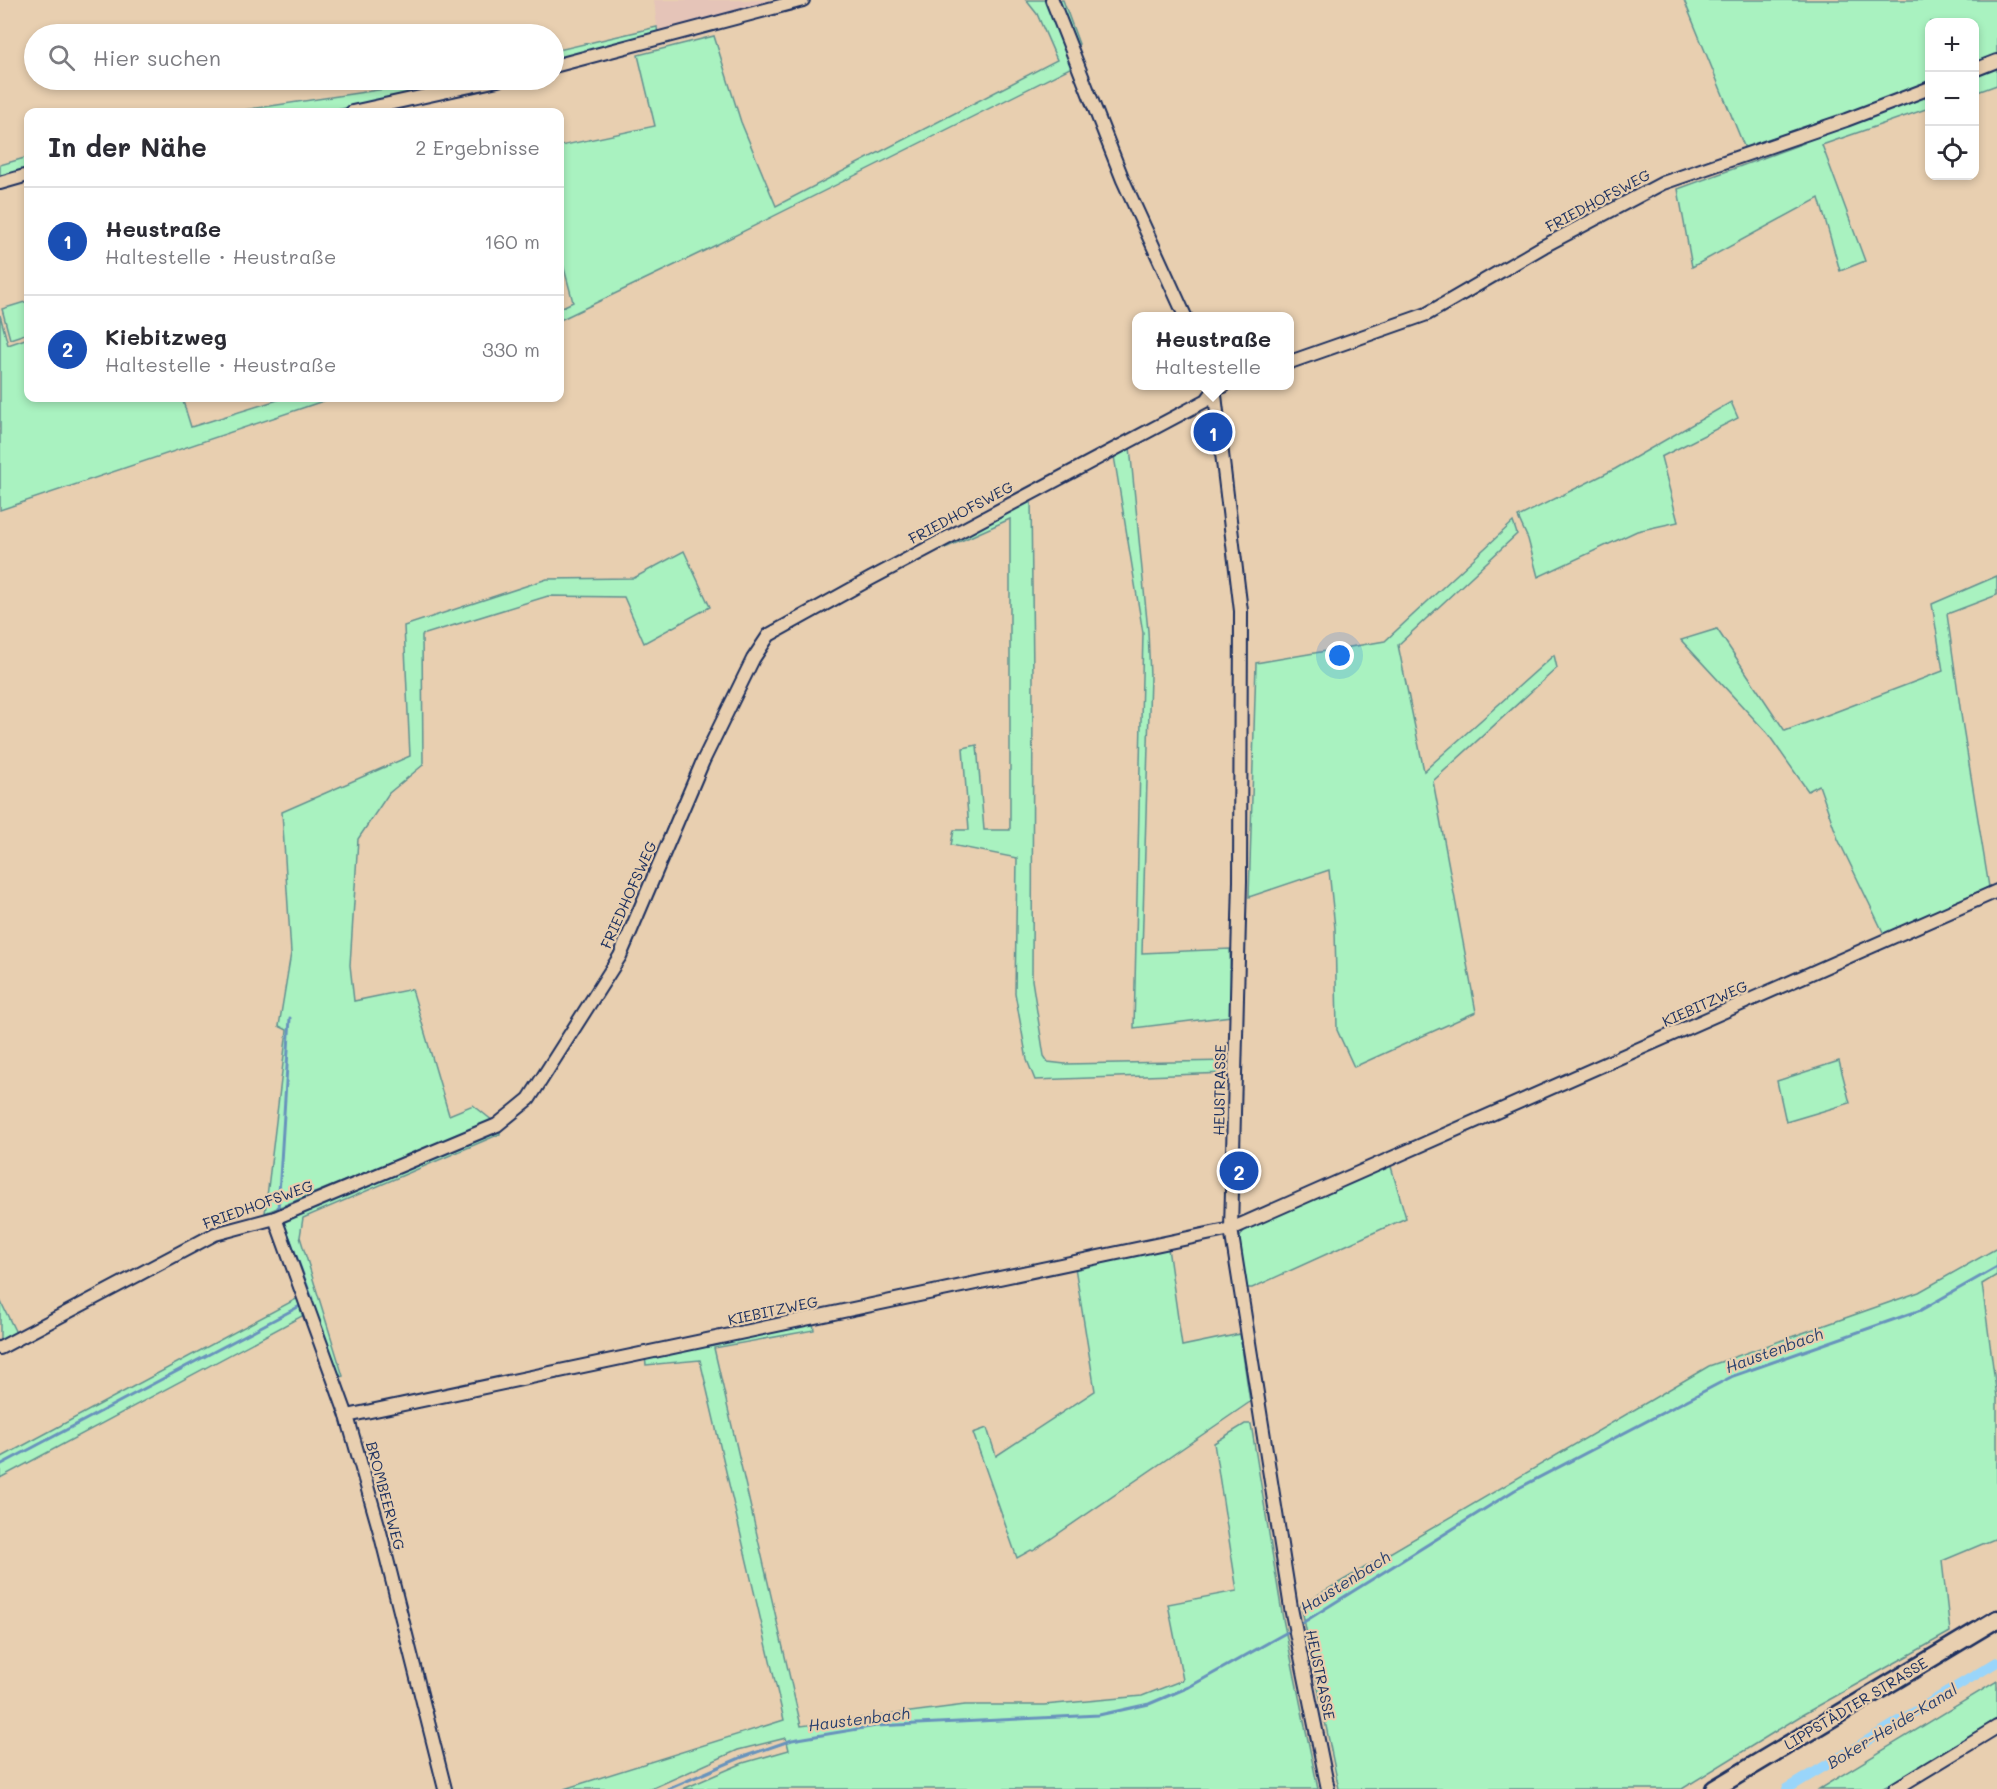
<!DOCTYPE html>
<html lang="de">
<meta charset="utf-8">
<style>
:root{--surface:#fff;--page:#f7f7f7;--text:#2b2b33;--muted:#7c7c81;--line:#e1e1e2;--accent:#ea580c}
body{margin:0;font-family:Mali,sans-serif;background:var(--page);color:var(--text)}
.controls{position:absolute;right:18px;top:18px;display:grid;overflow:hidden;border-radius:12px;box-shadow:0 3px 9px #0003}
.controls button{width:54px;height:54px;display:grid;place-items:center;padding:0;border:0;border-bottom:2px solid var(--line);background:var(--surface);color:var(--text);font:30px sans-serif}
.you{position:absolute;left:1340px;top:656px;width:21px;height:21px;margin:-15px;border:4px solid #fff;border-radius:50%;background:#1a73e8;box-shadow:0 0 0 9px #1a73e833}
.badge{display:grid;place-items:center;width:39px;height:39px;border-radius:50%;background:var(--accent);color:#fff;font-size:20px;font-weight:700}
.pin{position:absolute;translate:-50% -50%;border:3px solid #fff;box-shadow:0 2px 6px #0006}
.popup{position:absolute;left:1132px;top:312px;width:162px;height:78px;box-sizing:border-box;display:grid;place-content:center;border-radius:12px;background:var(--surface);filter:drop-shadow(0 2px 4px #0005);font-size:20px;white-space:nowrap;color:var(--muted)}
.popup b{font-size:22px;color:var(--text)}
.popup::after{content:'';position:absolute;left:50%;top:100%;margin-left:-12px;border:12px solid transparent;border-top-color:var(--surface)}
.list{margin:0;padding:0;list-style:none}
h2{display:flex;justify-content:space-between;align-items:center;height:78px;margin:0;padding:0 24px;font-size:26px}
h2 small{font-size:20px;font-weight:400;color:var(--muted)}
.list li{display:grid;grid-template-columns:39px 1fr auto;gap:18px;align-items:center;box-sizing:border-box;height:108px;padding:0 24px;border-top:2px solid var(--line)}
.list b{display:block;font-size:22px;white-space:nowrap}
.list p{margin:0;font-size:20px;white-space:nowrap;color:var(--muted)}
.list em{font-size:20px;font-style:normal;color:var(--muted)}
.icon{flex:none;width:33px;height:33px;fill:none;stroke:currentColor;stroke-width:2;stroke-linecap:round;stroke-linejoin:round}
.map{position:relative;flex:none;width:1997px;height:1789px;overflow:hidden}
.search{position:absolute;background:var(--surface);box-shadow:0 3px 9px #0003;left:24px;top:24px;width:540px;height:66px;display:flex;align-items:center;gap:15px;box-sizing:border-box;padding:0 21px;border-radius:33px;color:var(--muted);font-size:22px}
.panel{position:absolute;background:var(--surface);box-shadow:0 3px 9px #0003;left:24px;top:108px;width:540px;height:294px;border-radius:12px}
.map>svg:first-child{display:block}
.built{fill:#e5c4b8}
.green{fill:#a9f2c0;stroke:#62908f;stroke-width:1.5}
.lines{fill:none;stroke-linecap:round;stroke-linejoin:round}
.stream{stroke:#6793bc;stroke-width:3}
.canal{stroke:#99d5fa;stroke-width:10}
.minor-casing{stroke:#1b2f5e;stroke-width:16}
.secondary-casing{stroke:#1b2f5e;stroke-width:21}
.minor{stroke:#e8cfb0;stroke-width:12}
.secondary{stroke:#e8cfb0;stroke-width:16}
.labels{text-anchor:middle;stroke-width:4.5;stroke-linejoin:round;paint-order:stroke}
.street-label{font-size:15px;fill:#1b2f5e;stroke:#e8cfb0}
.water-label{font-size:16px;font-style:italic;fill:#28406e;stroke:#e8cfb0}
</style>
<div class="map">
<svg width="1997" height="1789" viewBox="0 0 1997 1789">
<rect width="100%" height="100%" fill="#e8cfb0"/>
<filter id="ink" filterUnits="userSpaceOnUse"><feTurbulence type="fractalNoise" baseFrequency=".0167" numOctaves="2"/><feDisplacementMap in="SourceGraphic" scale="12" xChannelSelector="R" yChannelSelector="G"/><feConvolveMatrix kernelMatrix="1 2 1 2 8 2 1 2 1" color-interpolation-filters="sRGB"/></filter>
<g filter="url(#ink)">
<polygon class="built" points="654,0 779,0 658,35"/>
<g class="green">
<polygon points="1026,0 1063,0 1079,44 1069,53 1073,64 1070,68 700,253 560,320 560,308 573,302 560,253 560,146 655,126 638,55 714,36 741,122 776,206 1057,60 1037,14"/>
<polygon points="1684,0 1997,0 1997,55 1975,64 1974,22 1930,22 1929,82 1845,116 1746,151"/>
<polygon points="657,27 658,35 554,61 554,51"/>
<polygon points="1997,64 1997,85 1975,93 1974,72"/>
<polygon points="432,80 474,80 327,112 230,112 405,86"/>
<polygon points="1929,90 1929,108 1822,145 1865,261 1840,271 1819,198 1692,267 1678,189 1804,143 1803,139"/>
<polygon points="28,157 28,169 0,177 0,165"/>
<polygon points="28,301 28,333 10,339 2,309"/>
<polygon points="0,315 8,345 28,338 28,398 182,398 191,427 284,398 332,398 0,510"/>
<polygon points="1731,402 1738,418 1661,457 1678,522 1637,531 1538,577 1528,539 1518,517 1615,469"/>
<polygon points="1130,447 1148,631 1150,676 1142,953 1230,949 1231,1016 1134,1028 1143,633 1114,456"/>
<polygon points="1031,498 1033,676 1032,980 1044,1056 1048,1062 1065,1064 1228,1061 1227,1073 1035,1080 1027,1060 1015,993 1017,858 951,845 954,830 969,830 963,748 977,745 984,830 1010,830 1010,519 943,549 941,544"/>
<polygon points="1513,522 1517,534 1398,645 1424,771 1554,655 1557,668 1433,781 1476,1012 1354,1067 1337,1030 1335,928 1329,870 1249,897 1256,663 1385,641"/>
<polygon points="684,551 710,607 644,643 624,597 548,596 422,635 423,765 389,793 358,839 350,965 354,1001 412,989 449,1115 473,1105 493,1121 265,1213 287,1030 279,1026 291,953 282,812 410,756 404,626 547,579 634,578"/>
<polygon points="1997,576 1997,595 1947,614 1962,721 1989,887 1884,934 1838,839 1819,785 1808,791 1768,734 1681,640 1717,629 1785,731 1943,671 1932,604"/>
<polygon points="1839,1061 1850,1103 1786,1122 1777,1081"/>
<polygon points="500,1127 500,1134 303,1218 300,1237 343,1376 336,1379 278,1219"/>
<polygon points="1390,1163 1406,1218 1252,1288 1245,1288 1238,1240 1245,1229"/>
<polygon points="1168,1248 1182,1346 1240,1334 1250,1402 1033,1551 1031,1550 1017,1558 973,1433 987,1428 996,1456 1095,1391 1075,1267"/>
<polygon points="1997,1248 1997,1275 1982,1284 1997,1397 1997,1538 1942,1561 1950,1632 1802,1715 1682,1789 1339,1789 1301,1605 1709,1366 1919,1292"/>
<polygon points="298,1298 304,1315 0,1478 0,1458"/>
<polygon points="0,1300 17,1335 0,1343"/>
<polygon points="813,1322 814,1330 714,1348 801,1726 965,1705 1044,1705 1142,1696 1183,1680 1168,1604 1237,1591 1214,1443 1245,1424 1251,1424 1283,1619 1318,1789 683,1789 743,1763 789,1750 786,1738 738,1750 651,1789 564,1789 784,1720 700,1360 646,1365 645,1357"/>
<polygon points="1997,1681 1997,1719 1882,1789 1819,1789"/>
</g>
<g class="lines">
<g class="stream">
<polyline points="278,1210 290,1018"/>
<polyline points="287,1232 312,1299"/>
<polyline points="0,1465 300,1306"/>
<polyline points="1299,1625 1515,1490 1733,1376 1921,1310 1997,1267"/>
<polyline points="668,1789 740,1758 792,1740 876,1726 1099,1715 1149,1704 1189,1687 1291,1630"/>
</g>
<polyline class="canal" points="1787,1789 1997,1662"/>
<g class="minor-casing">
<g id="minor">
<polyline points="1052,0 1123,180 1185,316"/>
<polyline points="554,66 803,0"/>
<polyline points="1974,70 1997,61"/>
<polyline points="352,112 498,80"/>
<polyline points="0,183 28,175"/>
<polyline points="1290,362 1427,314 1544,246 1663,183 1846,120 1930,88"/>
<polyline points="1214,387 1241,611 1240,881 1231,1229 1291,1608 1328,1789"/>
<polyline points="275,1218 347,1416 380,1532 445,1789"/>
<polyline points="0,1348 215,1234 275,1218 497,1125 529,1099 620,956 703,761 753,659 769,635 870,579 1207,400 1215,389 1224,386"/>
<polyline points="347,1416 1231,1229 1997,891"/>
<polyline points="1895,1789 1997,1727"/>
</g>
</g>
<g class="secondary-casing">
<polyline id="secondary" points="1714,1789 1997,1619"/>
</g>
<use href="#minor" class="minor"/>
<use href="#secondary" class="secondary"/>
</g>
</g>
<g class="labels">
<g class="street-label">
<text transform="translate(1598 201) rotate(-28)" y="5">FRIEDHOFSWEG</text>
<text transform="translate(961 513) rotate(-28)" y="5">FRIEDHOFSWEG</text>
<text transform="translate(629 895) rotate(-66)" y="5">FRIEDHOFSWEG</text>
<text transform="translate(1705 1004) rotate(-24)" y="5">KIEBITZWEG</text>
<text transform="translate(1220 1090) rotate(-89)" y="5">HEUSTRASSE</text>
<text transform="translate(258 1205) rotate(-20)" y="5">FRIEDHOFSWEG</text>
<text transform="translate(773 1311) rotate(-12)" y="5">KIEBITZWEG</text>
<text transform="translate(385 1496) rotate(75)" y="5">BROMBEERWEG</text>
<text transform="translate(1320 1675) rotate(78)" y="5">HEUSTRASSE</text>
<text transform="translate(1856 1704) rotate(-31)" y="5">LIPPSTÄDTER STRASSE</text>
</g>
<g class="water-label">
<text transform="translate(1774 1350) rotate(-20)" y="6">Haustenbach</text>
<text transform="translate(1345 1582) rotate(-32)" y="6">Haustenbach</text>
<text transform="translate(859 1719) rotate(-7)" y="6">Haustenbach</text>
<text transform="translate(1892 1726) rotate(-31)" y="6">Boker-Heide-Kanal</text>
</g>
</g>
</svg>
<div class="controls">
<button>+</button>
<button>−</button>
<button><svg class="icon" aria-label="locate" viewBox="0 0 24 24"><circle cx="12" cy="12" r="6"/><path d="M12 2v4M12 18v4M2 12h4M18 12h4"/></svg></button>
</div>
<div class="you"></div>
<div class="pin badge" style="left:1213px;top:432px;background:#1a4fb4">1</div>
<div class="popup"><b>Heustraße</b>Haltestelle</div>
<div class="pin badge" style="left:1239px;top:1171px;background:#1a4fb4">2</div>
<div class="search"><svg class="icon" aria-label="search" viewBox="0 0 24 24"><circle cx="10" cy="10" r="6"/><path d="M15 15l6 6"/></svg>Hier suchen</div>
<section class="panel">
<h2>In der Nähe<small>2 Ergebnisse</small></h2>
<ul class="list">
<li><span class="badge" style="background:#1a4fb4">1</span><div><b>Heustraße</b><p>Haltestelle · Heustraße</p></div><em>160 m</em></li>
<li><span class="badge" style="background:#1a4fb4">2</span><div><b>Kiebitzweg</b><p>Haltestelle · Heustraße</p></div><em>330 m</em></li>
</ul>
</section>
</div>
